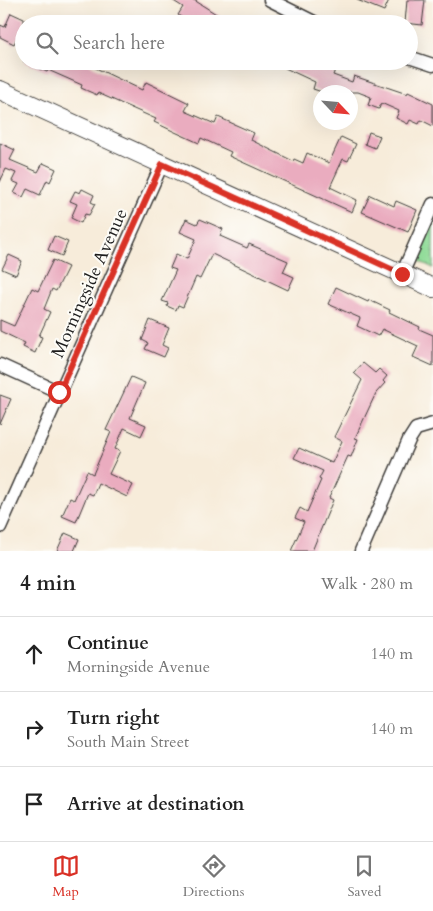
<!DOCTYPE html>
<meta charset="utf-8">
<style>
:root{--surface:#fff;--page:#f6f6f6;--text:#222;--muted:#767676;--line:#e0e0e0;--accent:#d93025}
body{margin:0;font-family:Cardo,serif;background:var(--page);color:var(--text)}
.compass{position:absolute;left:313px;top:85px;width:45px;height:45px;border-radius:50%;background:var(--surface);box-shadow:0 5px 20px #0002;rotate:116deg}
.stop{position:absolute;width:15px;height:15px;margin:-11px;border:4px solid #d93025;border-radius:50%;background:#fff}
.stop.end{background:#d93025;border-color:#fff;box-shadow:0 1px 5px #0008}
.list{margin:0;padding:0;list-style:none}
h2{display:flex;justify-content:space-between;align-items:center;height:65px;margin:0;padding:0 20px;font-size:21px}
h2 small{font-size:16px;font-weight:400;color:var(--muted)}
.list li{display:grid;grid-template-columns:32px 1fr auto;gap:15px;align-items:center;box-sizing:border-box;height:75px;padding:0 20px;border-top:1px solid var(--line)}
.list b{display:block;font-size:19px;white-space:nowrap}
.list p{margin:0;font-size:16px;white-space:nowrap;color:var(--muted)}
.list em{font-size:16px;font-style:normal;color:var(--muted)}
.icon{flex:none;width:28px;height:28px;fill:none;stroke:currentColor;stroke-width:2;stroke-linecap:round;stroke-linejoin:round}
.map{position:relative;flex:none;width:433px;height:551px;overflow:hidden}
.search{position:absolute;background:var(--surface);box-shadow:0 5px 20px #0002;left:15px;right:15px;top:15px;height:55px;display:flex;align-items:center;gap:12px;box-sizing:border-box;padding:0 18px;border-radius:28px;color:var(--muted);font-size:19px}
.sheet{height:290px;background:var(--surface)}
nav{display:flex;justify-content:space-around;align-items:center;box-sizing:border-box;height:70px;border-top:1px solid var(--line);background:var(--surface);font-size:14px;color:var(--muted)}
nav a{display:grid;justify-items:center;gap:2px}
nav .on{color:var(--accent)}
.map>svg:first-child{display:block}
.green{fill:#90db98;stroke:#567c5a}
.building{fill:#eaacbf}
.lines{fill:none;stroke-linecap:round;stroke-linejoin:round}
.minor-casing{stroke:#3d3b38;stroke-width:15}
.secondary-casing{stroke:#3d3b38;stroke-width:20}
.minor{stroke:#fff;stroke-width:12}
.secondary{stroke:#fff;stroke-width:18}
.route{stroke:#d93025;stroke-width:6}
.labels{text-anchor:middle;stroke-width:4;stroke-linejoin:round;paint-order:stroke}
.street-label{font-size:18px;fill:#1c1c1c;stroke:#fdfcf7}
</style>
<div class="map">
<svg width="433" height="551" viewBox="0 0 433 551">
<rect width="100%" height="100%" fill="#fdfcf7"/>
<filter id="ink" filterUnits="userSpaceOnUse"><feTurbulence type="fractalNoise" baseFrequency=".02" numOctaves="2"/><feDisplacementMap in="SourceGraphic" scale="10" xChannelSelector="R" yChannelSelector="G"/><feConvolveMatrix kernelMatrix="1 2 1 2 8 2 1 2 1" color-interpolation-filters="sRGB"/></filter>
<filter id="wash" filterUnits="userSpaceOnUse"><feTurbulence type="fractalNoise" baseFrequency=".0096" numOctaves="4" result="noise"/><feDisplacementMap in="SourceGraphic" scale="20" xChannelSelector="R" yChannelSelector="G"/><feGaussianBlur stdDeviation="1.12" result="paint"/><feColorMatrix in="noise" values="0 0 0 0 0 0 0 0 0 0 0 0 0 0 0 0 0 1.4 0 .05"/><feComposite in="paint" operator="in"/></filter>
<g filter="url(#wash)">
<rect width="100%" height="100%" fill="#f7ecda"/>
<polygon class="green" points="433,218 433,268 415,259"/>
<g id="blocks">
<g class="building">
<polygon points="172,0 194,0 232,24 181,24 184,19 178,15 183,7"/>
<polygon points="357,0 389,0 384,11"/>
<polygon points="407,0 425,0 422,25 405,23"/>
<polygon points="11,13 24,19 24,41 17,38 14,44 0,37 0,25 5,27"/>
<polygon points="23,61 81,61 142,90 146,82 189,103 185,111 215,124 218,117 254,133 251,140 293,161 294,159 303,163 307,153 329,163 341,137 356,144 348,161 343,159 330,187 357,200 352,212 229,156 231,152 201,138 199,143 175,132 154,122 156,119 98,93 97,95 81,88 82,85 48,70 47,72"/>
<polygon points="289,61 313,61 322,66 324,62 336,68 333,75 352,82 354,76 407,94 408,92 433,104 433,126 421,120 419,124 410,120 408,124 396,118 399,111 381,103 379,109 368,105 371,97 358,92 322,92 313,89 315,82 285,68"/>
<polygon points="369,132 380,136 375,148 365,144"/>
<polygon points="0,143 15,150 10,160 38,172 43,163 56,169 50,182 47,180 40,195 27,189 23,197 14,193 19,184 12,181 16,173 6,169 0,182"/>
<polygon points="82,189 94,195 91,202 95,204 89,215 85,214 81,223 71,218 77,204 70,201 75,191 80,193"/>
<polygon points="370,195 394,206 396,201 417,210 408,232 362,212"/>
<polygon points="186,219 197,224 200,219 223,229 220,236 247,248 249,244 288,261 283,272 294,277 288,290 212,254 200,279 196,277 183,307 178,305 176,310 167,306 168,303 162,301 176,270 170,268 176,254 187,259 196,239 180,232"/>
<polygon points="54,236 68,242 62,256 48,250"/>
<polygon points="9,255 22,261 16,275 2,269"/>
<polygon points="53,260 68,267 56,291 52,289 44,309 50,312 39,336 42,337 35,353 23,347 25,343 0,331 0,320 14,326 32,288 38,291"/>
<polygon points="336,287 368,302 369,300 390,310 389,312 420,327 419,329 433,335 433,366 413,357 418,346 382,329 378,336 357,326 360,318 328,304"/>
<polygon points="150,320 169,328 162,345 168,348 164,357 145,349 148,343 142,340"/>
<polygon points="363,363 375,373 379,369 387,376 383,381 385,383 376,393 355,438 358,439 351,457 348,456 329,498 333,500 312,551 291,551 304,522 295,518 300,508 307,512 321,480 319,479 323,471 294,458 299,448 332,463 342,441 334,437 362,380 354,373"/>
<polygon points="131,377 145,383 130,418 146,425 141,436 124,428 115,449 120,451 109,474 133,485 127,497 98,483 93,495 88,493 76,522 62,516 70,498 74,500 87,471 93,474 111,432 106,430"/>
<polygon points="0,395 11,399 0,424"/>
<polygon points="65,533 79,539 74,551 57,551"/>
</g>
</g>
</g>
<g filter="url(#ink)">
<use href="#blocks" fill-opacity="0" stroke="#3d3b38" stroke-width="1"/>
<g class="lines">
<g class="minor-casing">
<g id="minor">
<polyline points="270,0 318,24"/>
<polyline points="409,57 433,65"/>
<polyline points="402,274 433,204"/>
<polyline points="0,365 59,392"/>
<polyline points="0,527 162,164"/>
<polyline points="361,551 409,440 416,429 433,424"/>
</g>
</g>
<g class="secondary-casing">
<polyline id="secondary" points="0,90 433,288"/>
</g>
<use href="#minor" class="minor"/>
<use href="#secondary" class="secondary"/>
</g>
</g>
<g class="lines" filter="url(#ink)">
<polyline class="route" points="59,392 162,164 402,274"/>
</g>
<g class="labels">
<g class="street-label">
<text transform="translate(89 283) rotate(-66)" y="6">Morningside Avenue</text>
</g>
</g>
</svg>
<svg class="compass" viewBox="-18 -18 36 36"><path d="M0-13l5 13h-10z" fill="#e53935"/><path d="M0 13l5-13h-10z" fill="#767676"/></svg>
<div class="stop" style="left:59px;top:392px"></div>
<div class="stop end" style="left:402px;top:274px"></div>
<div class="search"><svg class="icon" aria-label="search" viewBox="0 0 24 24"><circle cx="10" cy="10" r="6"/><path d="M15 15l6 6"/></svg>Search here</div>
</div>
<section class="sheet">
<h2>4 min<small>Walk · 280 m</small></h2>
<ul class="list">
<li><svg class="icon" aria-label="ahead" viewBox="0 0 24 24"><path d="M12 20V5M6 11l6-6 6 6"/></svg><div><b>Continue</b><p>Morningside Avenue</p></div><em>140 m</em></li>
<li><svg class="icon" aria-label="right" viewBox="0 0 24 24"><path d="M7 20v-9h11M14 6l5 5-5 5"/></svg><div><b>Turn right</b><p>South Main Street</p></div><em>140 m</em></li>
<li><svg class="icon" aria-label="arrive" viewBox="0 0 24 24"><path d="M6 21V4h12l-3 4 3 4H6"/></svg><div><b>Arrive at destination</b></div></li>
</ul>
</section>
<nav>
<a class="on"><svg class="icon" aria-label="map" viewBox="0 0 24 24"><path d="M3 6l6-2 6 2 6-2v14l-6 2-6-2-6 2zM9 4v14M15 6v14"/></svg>Map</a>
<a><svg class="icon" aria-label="directions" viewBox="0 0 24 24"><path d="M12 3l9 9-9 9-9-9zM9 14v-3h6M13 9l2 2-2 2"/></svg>Directions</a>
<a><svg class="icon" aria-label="saved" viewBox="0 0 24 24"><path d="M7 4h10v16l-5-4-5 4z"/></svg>Saved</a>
</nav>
